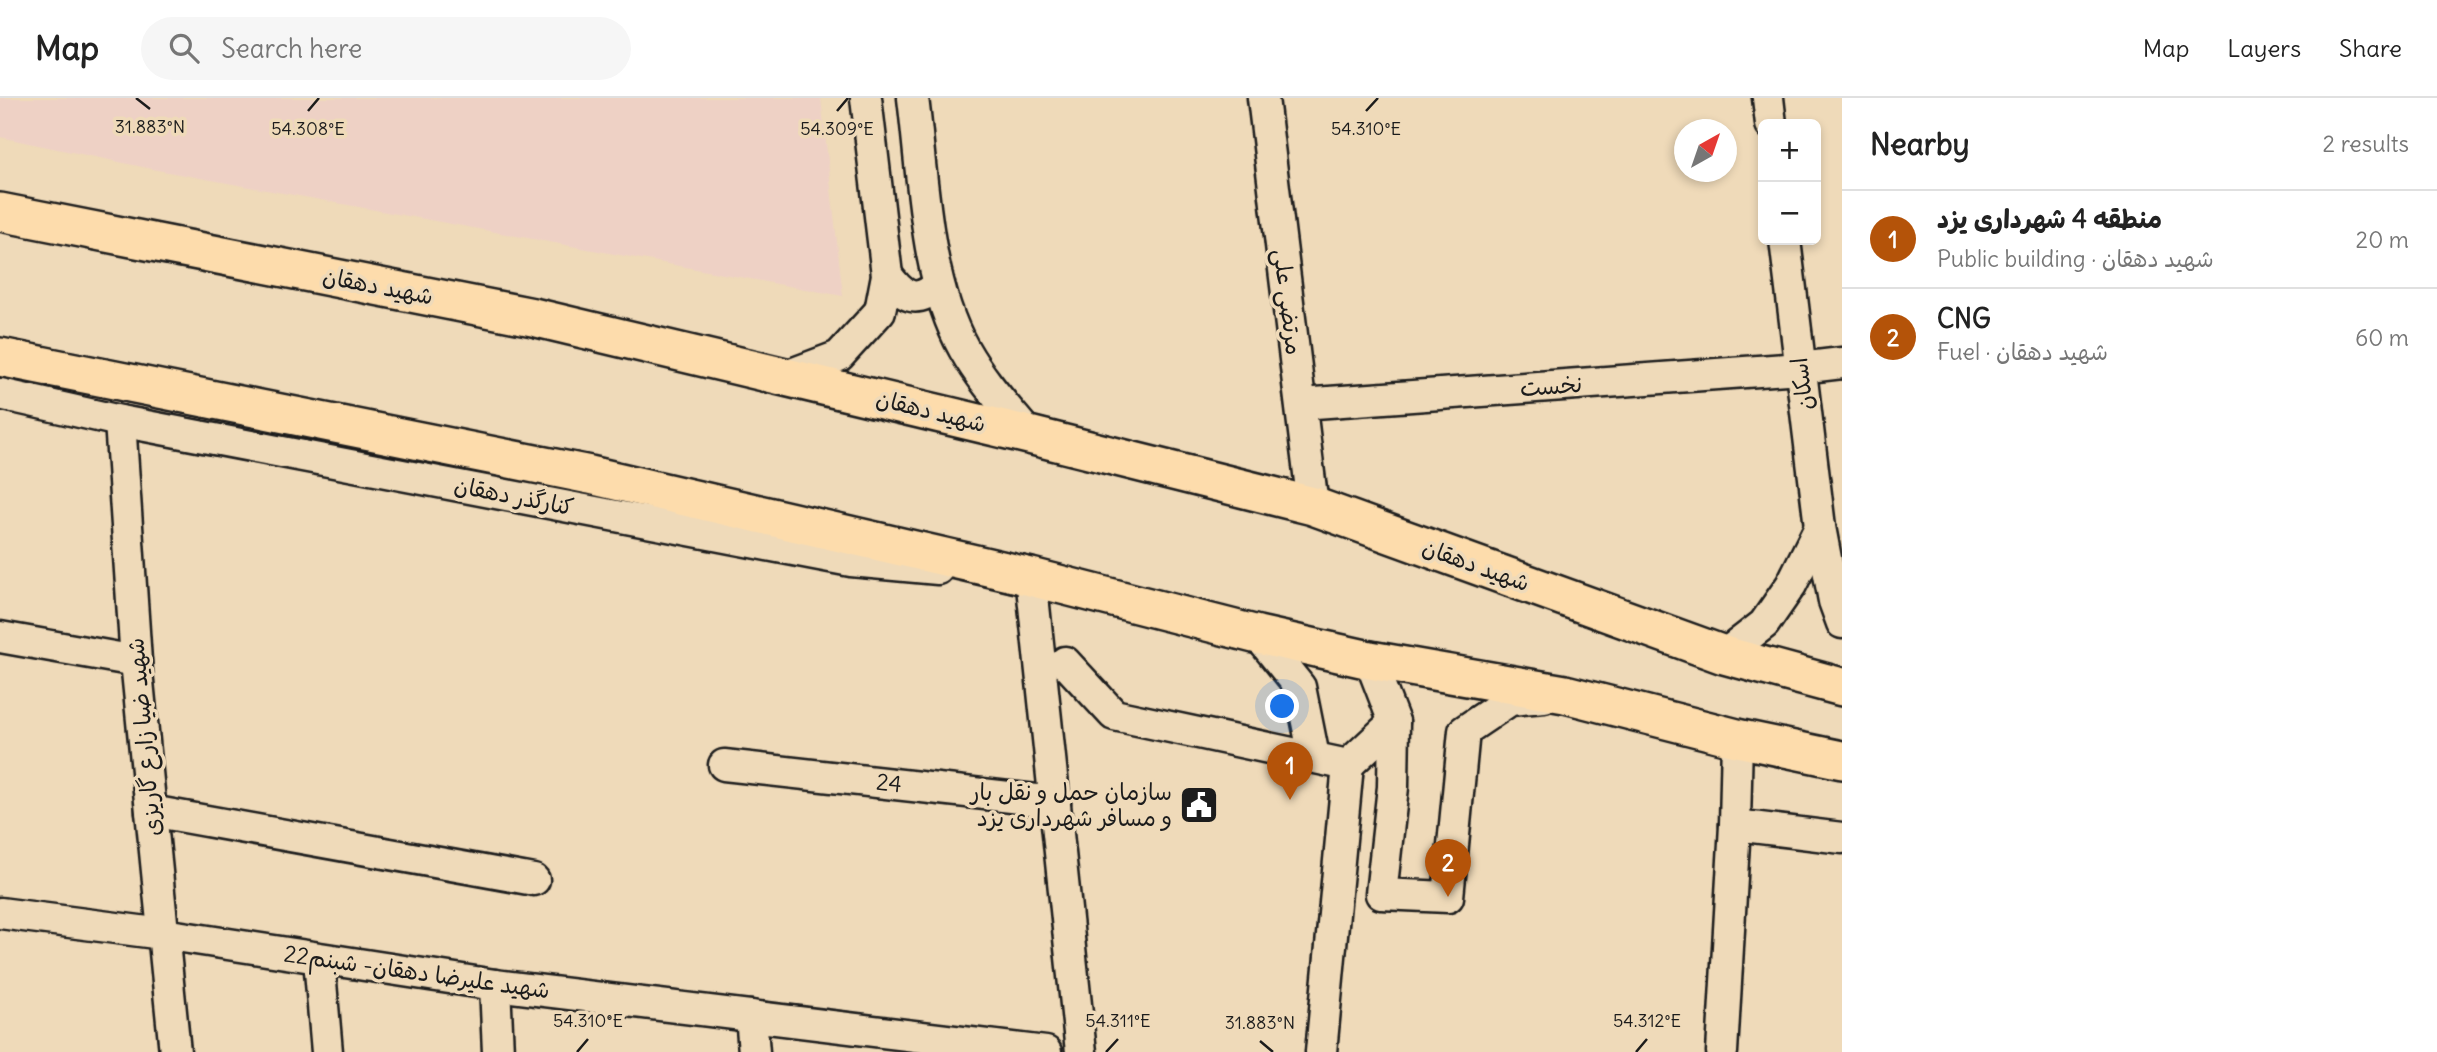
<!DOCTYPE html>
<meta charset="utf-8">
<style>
:root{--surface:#fff;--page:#f6f6f6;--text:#222;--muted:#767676;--line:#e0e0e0;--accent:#b45309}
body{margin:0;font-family:Delius,"Playpen Sans Arabic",sans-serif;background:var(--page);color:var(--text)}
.controls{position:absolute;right:21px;top:21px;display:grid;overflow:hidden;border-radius:10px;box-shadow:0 4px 10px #0003}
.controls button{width:63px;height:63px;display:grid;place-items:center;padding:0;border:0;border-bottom:2px solid var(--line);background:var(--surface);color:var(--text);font:35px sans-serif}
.compass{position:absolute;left:1674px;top:21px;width:63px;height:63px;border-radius:50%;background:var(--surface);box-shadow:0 4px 10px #0003;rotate:40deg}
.you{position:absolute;left:1283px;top:609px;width:24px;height:24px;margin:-18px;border:5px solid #fff;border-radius:50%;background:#1a73e8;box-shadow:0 0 0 10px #1a73e833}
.badge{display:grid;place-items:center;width:46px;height:46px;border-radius:50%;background:var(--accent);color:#fff;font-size:23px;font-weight:700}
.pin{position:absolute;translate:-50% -58px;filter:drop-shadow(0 2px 4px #0008)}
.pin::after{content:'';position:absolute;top:37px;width:24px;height:21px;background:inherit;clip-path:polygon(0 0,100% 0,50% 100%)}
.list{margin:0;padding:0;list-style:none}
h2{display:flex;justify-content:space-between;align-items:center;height:91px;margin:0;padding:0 28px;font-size:30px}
h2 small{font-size:23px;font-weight:400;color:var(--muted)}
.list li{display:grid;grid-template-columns:46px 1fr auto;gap:21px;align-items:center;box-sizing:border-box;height:98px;padding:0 28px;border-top:2px solid var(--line)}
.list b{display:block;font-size:26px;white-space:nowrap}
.list p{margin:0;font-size:23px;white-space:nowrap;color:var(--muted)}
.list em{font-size:23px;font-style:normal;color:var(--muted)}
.icon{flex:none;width:38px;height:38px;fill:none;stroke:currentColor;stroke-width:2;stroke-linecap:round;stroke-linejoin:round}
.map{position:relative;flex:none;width:1842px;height:954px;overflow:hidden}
header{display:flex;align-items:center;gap:42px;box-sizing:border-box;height:98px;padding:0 35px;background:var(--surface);border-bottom:2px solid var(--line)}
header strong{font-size:33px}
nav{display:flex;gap:38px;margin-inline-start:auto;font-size:24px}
.search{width:490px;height:63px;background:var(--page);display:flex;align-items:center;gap:18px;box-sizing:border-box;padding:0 24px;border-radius:38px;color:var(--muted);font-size:26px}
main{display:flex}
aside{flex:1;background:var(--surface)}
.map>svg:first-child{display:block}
.built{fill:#eed1c5}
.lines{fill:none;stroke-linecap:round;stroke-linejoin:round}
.minor-casing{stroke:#1c1c1c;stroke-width:35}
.major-casing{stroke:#1c1c1c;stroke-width:42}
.minor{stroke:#efdab9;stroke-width:30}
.major{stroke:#fddcac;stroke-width:37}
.ticks{fill:none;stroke:#1c1c1c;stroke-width:2.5}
.labels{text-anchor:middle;stroke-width:7;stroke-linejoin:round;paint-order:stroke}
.street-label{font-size:23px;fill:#1c1c1c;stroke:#efdab9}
.poi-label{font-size:23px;fill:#1c1c1c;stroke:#efdab9;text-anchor:end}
.ticks-label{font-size:18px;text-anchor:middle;fill:#1c1c1c;stroke:#efdab9;stroke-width:7;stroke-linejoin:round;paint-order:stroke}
</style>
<header>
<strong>Map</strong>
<div class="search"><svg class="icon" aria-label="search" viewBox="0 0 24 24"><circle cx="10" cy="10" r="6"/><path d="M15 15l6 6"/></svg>Search here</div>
<nav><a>Map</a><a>Layers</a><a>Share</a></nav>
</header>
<main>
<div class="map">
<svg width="1842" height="954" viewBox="0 0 1842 954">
<rect width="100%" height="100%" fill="#efdab9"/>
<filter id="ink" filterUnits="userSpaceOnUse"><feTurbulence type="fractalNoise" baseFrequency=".0143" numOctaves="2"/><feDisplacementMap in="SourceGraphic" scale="14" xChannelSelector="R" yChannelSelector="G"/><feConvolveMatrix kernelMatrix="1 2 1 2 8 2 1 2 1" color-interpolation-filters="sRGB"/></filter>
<g filter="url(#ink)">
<polygon class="built" points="0,0 821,0 843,198 157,72 0,39"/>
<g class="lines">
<g class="minor-casing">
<g id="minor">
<path d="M913 0C923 79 925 182 964 251 982 283 1006 309 1029 337"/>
<polyline points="1263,0 1313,408"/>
<polyline points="1768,0 1771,26"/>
<polyline points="1785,142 1820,429 1834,503 1842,525"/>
<path d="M887 177C903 199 916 207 938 187"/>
<polyline points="786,278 839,258 880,213 887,177 866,0"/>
<polyline points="0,296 120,323 851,463 938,471"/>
<polyline points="1301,306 1800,270 1842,265"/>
<polyline points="120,323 136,563 175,954"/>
<polyline points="1012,478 1031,479 1081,954"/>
<polyline points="1258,537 1300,589 1314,659"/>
<polyline points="0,539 136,563"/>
<polyline points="1724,557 1764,526 1791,487 1820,429"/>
<polyline points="1370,562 1394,624 1393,689 1381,796 1448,799 1464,633 1510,602 1544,599"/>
<polyline points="1065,564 1114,617 1348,667 1394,624"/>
<polyline points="724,667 1055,704"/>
<polyline points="151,713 534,782"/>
<polyline points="1735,727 1842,740"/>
<polyline points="0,815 163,836 495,887 1046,954"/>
<polyline points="319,861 327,954"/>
<polyline points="495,887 498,954"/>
<polyline points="751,918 754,954"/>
<polyline points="1321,954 1348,667"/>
<polyline points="1722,954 1735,727 1737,640"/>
</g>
</g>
<g class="major-casing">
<g id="major">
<polyline points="0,114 533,219 1029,337 1313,408 1724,557 1842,589"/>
<polyline points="0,259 590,377 1031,479 1258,537 1370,562 1565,596 1737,640 1842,662"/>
</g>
</g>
<use href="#minor" class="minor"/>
<use href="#major" class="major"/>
</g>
</g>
<path class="ticks" d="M136 0 150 11M308 13 319 0M837 13 848 0M1366 13 1378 0M1260 943 1273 954M577 954 588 941M1106 954 1118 941M1636 954 1647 941"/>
<defs>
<g id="civic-square" transform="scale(2.0125)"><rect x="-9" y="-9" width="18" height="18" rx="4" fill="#1c1c1c" stroke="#efdab9"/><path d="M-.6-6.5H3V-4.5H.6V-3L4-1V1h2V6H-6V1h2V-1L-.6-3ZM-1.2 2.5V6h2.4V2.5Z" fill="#fff"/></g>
</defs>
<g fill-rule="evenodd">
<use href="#civic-square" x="1199" y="707"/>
</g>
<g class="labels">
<g class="street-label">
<text transform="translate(378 188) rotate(11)" y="8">شهید دهقان</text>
<text transform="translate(1288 204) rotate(83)" y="8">مرتضی علی</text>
<text transform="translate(1802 286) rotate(-97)" y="8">اسکان</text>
<text transform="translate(1551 288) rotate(-4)" y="8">نخست</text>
<text transform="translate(931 313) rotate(14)" y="8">شهید دهقان</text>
<text transform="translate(514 398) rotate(11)" y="8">کنارگذر دهقان</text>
<text transform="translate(1476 467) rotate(20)" y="8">شهید دهقان</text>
<text transform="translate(144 639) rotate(-95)" y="8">شهید ضیا زارع گاریزی</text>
<text transform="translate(889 685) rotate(6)" y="8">24</text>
<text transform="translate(417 874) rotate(8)" y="8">شهید علیرضا دهقان- شبنم22</text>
</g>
<g class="poi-label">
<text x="1172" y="702">سازمان حمل و نقل بار<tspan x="1172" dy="26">و مسافر شهرداری یزد</tspan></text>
</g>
</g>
<g class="ticks-label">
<text x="150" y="35">31.883°N</text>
<text x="308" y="37">54.308°E</text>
<text x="837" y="37">54.309°E</text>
<text x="1366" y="37">54.310°E</text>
<text x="588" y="929">54.310°E</text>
<text x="1118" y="929">54.311°E</text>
<text x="1647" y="929">54.312°E</text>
<text x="1260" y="931">31.883°N</text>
</g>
</svg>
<div class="controls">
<button>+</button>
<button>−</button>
</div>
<svg class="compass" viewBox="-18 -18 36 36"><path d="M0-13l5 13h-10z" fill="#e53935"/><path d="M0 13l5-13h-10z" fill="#767676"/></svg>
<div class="you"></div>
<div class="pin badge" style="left:1290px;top:702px">1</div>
<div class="pin badge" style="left:1448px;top:799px">2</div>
</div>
<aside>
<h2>Nearby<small>2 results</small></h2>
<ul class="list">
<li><span class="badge">1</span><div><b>منطقه 4 شهرداری یزد</b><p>Public building · شهید دهقان</p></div><em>20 m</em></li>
<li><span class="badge">2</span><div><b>CNG</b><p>Fuel · شهید دهقان</p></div><em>60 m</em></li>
</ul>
</aside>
</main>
